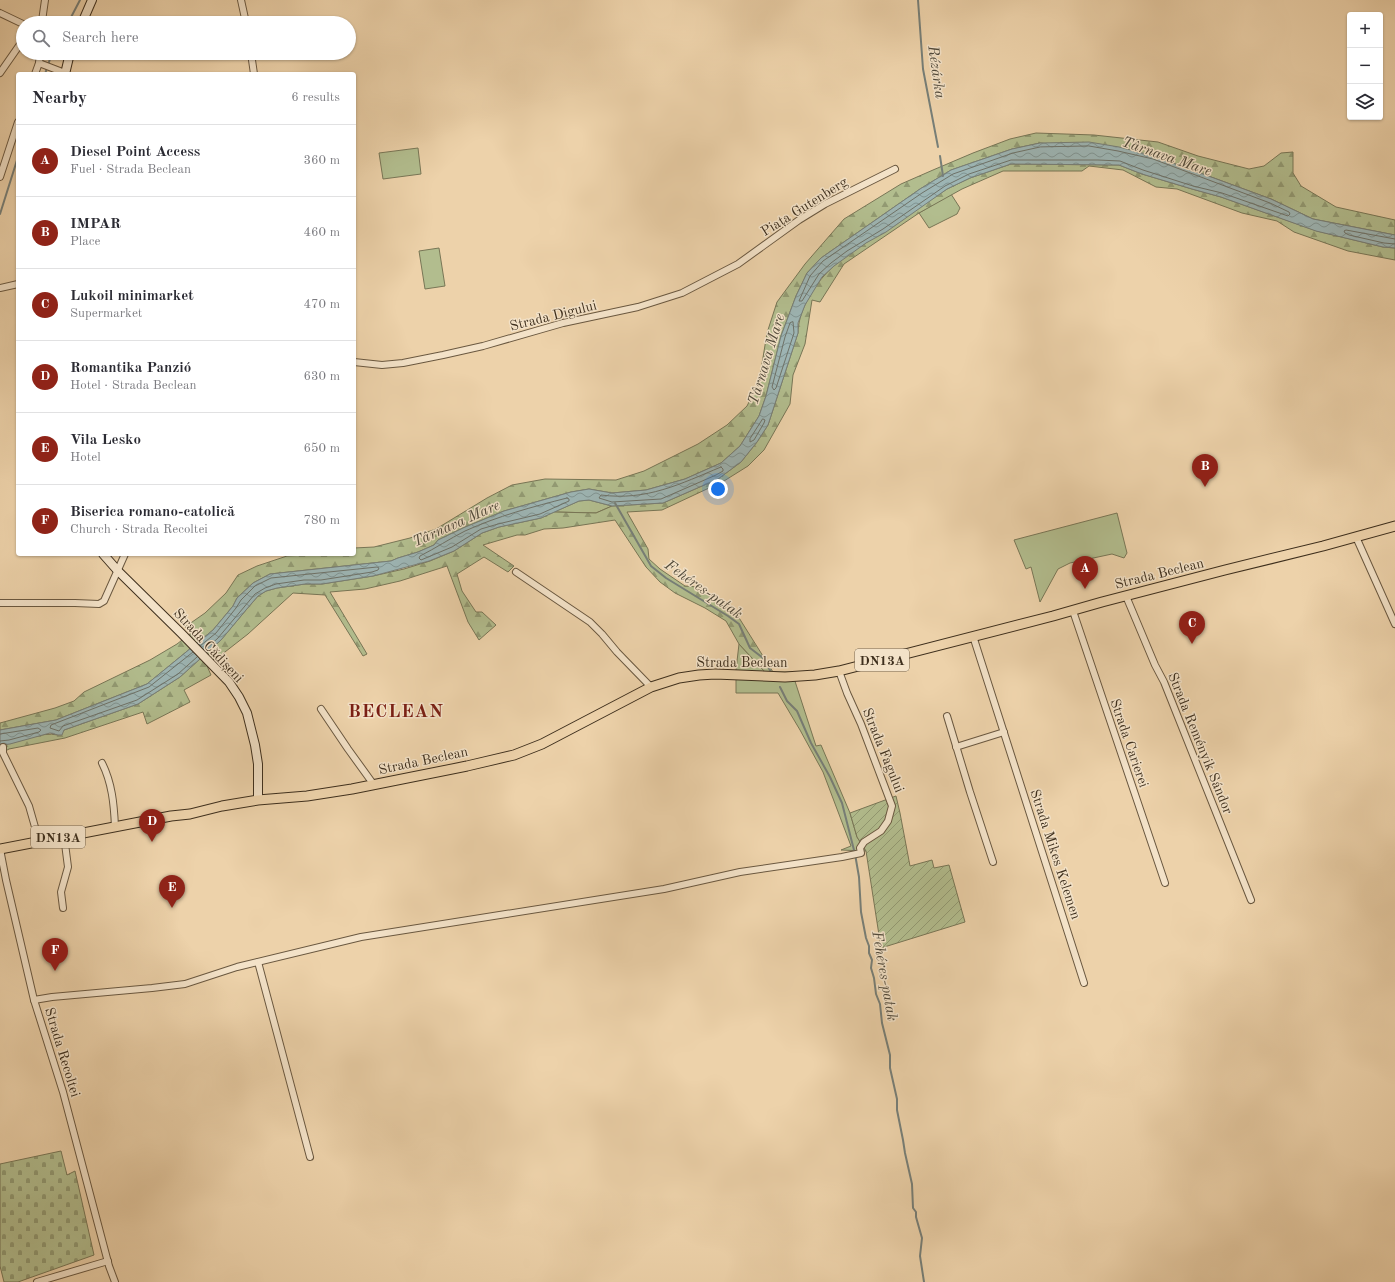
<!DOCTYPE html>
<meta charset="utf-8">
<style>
:root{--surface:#fff;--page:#f7f7f7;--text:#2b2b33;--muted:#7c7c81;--line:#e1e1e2;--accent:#8f2418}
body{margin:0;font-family:"Old Standard TT",serif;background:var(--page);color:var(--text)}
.controls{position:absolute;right:12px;top:12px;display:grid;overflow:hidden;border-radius:4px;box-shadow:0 1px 3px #0004}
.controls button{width:36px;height:36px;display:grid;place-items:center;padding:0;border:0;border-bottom:1px solid var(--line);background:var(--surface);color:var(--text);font:20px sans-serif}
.you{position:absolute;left:718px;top:489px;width:14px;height:14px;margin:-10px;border:3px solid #fff;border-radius:50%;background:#1a73e8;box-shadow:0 0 0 6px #1a73e833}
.badge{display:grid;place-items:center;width:26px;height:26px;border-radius:50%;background:var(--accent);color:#fff;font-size:13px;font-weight:700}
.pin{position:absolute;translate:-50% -33px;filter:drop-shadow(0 1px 2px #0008)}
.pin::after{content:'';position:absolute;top:21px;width:14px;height:12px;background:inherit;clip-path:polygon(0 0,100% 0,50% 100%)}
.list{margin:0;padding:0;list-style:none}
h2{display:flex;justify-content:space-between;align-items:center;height:52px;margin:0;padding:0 16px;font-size:17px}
h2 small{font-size:13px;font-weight:400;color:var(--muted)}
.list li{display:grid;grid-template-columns:26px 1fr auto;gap:12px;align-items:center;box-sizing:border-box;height:72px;padding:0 16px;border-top:1px solid var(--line)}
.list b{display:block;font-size:15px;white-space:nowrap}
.list p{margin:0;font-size:13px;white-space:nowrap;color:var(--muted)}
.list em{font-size:13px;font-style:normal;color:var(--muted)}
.icon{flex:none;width:22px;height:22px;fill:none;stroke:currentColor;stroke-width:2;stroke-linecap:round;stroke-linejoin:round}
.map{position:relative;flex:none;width:1395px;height:1282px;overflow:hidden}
.search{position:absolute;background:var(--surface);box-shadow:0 1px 3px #0004;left:16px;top:16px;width:340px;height:44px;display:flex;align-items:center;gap:10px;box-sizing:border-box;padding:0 14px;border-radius:22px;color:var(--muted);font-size:15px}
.panel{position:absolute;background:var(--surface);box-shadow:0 1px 3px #0004;left:16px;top:72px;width:340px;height:484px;border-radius:4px}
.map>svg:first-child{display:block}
.grass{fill:#b2bd8e;stroke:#787656}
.forest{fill:url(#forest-firs);stroke:#787656}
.cemetery{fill:url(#cemetery-stones);stroke:#787656}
.garden{fill:url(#garden-furrows);stroke:#787656}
.water{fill:url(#water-waves);stroke:#777f78}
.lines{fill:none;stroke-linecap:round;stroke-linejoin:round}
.shore{stroke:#6e7268;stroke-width:1}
.stream{stroke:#777f78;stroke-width:2}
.minor-casing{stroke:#6a5840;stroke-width:8}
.secondary-casing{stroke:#3e2f1d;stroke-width:10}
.primary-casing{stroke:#3e2f1d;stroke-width:11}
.minor{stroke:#f3e2c8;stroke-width:6}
.secondary{stroke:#f3e2c8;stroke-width:8}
.primary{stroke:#edd2aa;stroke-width:9}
.labels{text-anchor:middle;stroke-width:3;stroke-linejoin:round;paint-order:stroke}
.shield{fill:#f3e2c8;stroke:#746550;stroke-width:1}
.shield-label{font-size:13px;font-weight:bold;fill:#3e2f1d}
.street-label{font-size:14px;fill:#3e2f1d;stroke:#f3e2c8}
.water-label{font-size:15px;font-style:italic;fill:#514a3b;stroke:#f3e2c8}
.district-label{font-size:18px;font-weight:bold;letter-spacing:1px;fill:#7a1f14;stroke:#f3e2c8}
</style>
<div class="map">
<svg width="1395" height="1282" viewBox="0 0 1395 1282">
<defs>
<pattern id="forest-firs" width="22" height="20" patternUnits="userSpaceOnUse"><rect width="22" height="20" fill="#b2bd8e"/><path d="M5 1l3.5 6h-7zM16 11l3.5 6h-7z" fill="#929a73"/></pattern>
<pattern id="cemetery-stones" width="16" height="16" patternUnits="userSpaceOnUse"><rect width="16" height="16" fill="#b2bd8e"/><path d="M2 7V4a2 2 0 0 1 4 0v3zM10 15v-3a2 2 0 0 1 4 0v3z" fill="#929a73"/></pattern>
<pattern id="garden-furrows" width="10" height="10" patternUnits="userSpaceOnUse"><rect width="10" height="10" fill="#b2bd8e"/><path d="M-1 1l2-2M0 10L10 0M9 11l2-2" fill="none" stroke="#929a73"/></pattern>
<pattern id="water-waves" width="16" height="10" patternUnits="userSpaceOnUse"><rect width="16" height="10" fill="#9db5b4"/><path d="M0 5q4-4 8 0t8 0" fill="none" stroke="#819492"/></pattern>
</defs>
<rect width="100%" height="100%" fill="#edd2aa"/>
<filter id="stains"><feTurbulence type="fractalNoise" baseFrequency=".005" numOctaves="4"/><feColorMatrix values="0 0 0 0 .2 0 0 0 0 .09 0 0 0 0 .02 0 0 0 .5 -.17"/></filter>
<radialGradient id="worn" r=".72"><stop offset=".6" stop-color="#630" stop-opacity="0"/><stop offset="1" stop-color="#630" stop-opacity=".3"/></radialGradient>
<g class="grass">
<polygon points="418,148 421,174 383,179 379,153"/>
<polygon points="951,194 960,208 957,214 929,228 919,213"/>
<polygon points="439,248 445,286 425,289 419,251"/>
<polygon points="589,500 612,506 596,513 554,512 579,501"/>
<polygon points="1117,513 1127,553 1124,558 1112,554 1070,563 1058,569 1040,602 1031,567 1026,569 1014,540"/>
<polygon points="739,644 765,672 792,672 816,746 821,745 850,813 857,837 866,851 841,850 851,846 823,772 800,730 778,693 736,693 736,670"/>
</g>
<g class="forest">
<polygon points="1036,133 1094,135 1158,142 1198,156 1249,169 1264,166 1281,153 1293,152 1293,173 1301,186 1336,207 1395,220 1395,235 1313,219 1271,199 1154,156 1040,143 1012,149 951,170 920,189 821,258 807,273 796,296 781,336 766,396 759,416 740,446 721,463 685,479 646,490 612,493 589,489 571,492 504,511 463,528 438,540 434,545 418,552 398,558 391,561 270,574 253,583 237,598 233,606 213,630 147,684 56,720 0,730 0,723 55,708 74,701 84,692 150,660 177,644 191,633 185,627 205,613 226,593 238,575 257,566 287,556 307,555 313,554 354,554 354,548 374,547 410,538 436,529 487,498 512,485 545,479 616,480 644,471 698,444 727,425 747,406 759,382 767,333 777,302 805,264 844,219 901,184 933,170 973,153 1010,139"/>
<path d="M1011 164 1119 165 1142 174 1192 189 1221 197 1317 231 1383 247 1395 248V260L1348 251 1294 232 1277 221 1242 213 1177 189 1156 187 1123 170 1089 166 1082 171H1003L962 189 919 213 844 264 820 302 812 300 805 344 793 375 790 404 764 450 748 466 724 481 662 510 627 512 648 549 649 559 660 569 685 586 698 587 721 601 736 613 773 672H765L739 644 726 621 705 608 675 593 660 582 646 567 615 520 563 528 544 529 525 535H517L483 545 514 566 508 572 484 557 457 574 462 591 476 612H482L496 625 479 640 468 622 447 566 400 581 365 589 330 592 367 654 363 656 325 595 293 593 248 634 207 666 211 675 184 690 190 702 147 724 143 712 65 738 9 749 0 754V745C18 743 41 731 58 735L64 730 138 704 180 677 221 640 246 610 258 596 266 591 277 588 305 584H322L373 576 404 569 430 561 454 551 482 533 499 527 541 518 554 512 596 513 612 506 663 503 718 479 741 462 757 442 768 425 798 333C798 314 810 292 823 277 830 268 840 261 849 254L947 189 970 178Z"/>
</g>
<polygon class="cemetery" points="61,1151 67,1175 75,1171 94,1255 18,1282 4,1282 0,1266 0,1164"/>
<polygon class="garden" points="896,796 900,813 910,866 932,860 934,868 949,865 965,922 881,948 866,851 857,837 850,813"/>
<polygon class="water" points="1089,142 1119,147 1154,156 1271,199 1313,219 1395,235 1395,248 1383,247 1316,231 1221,197 1192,189 1142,174 1119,165 1011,164 970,178 947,189 886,232 866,243 834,266 822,277 805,305 798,323 798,333 768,425 757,442 741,462 718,479 663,503 612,506 589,500 579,501 541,518 499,527 482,533 454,551 429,561 373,576 322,584 305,584 277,588 266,591 258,596 246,610 221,640 180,677 138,704 64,730 62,735 58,735 50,733 10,744 0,745 0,730 56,720 147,684 213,630 233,606 237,598 253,583 270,574 391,561 398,558 418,552 434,545 438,540 463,528 504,511 571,492 589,489 612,493 646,490 685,479 721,463 740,446 759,416 766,396 781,336 796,296 807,273 821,258 920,189 951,170 1012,149 1040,143"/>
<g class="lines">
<g class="shore">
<polygon points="1089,146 1118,151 1153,159 1270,203 1289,212 1290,214 1288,216 1222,193 1193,186 1143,170 1120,161 1098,160 1011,160 969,174 945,186 883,229 847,251 831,263 819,274 802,301 799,301 810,276 823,261 922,193 953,174 1013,153 1040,147"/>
<polyline points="1395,239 1346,230 1344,231 1345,233 1349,235 1384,243 1395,244"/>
<polygon points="793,322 794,333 776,388 774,390 772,387 785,337 790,323"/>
<polygon points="763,419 765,420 764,423 754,440 750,442 750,439"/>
<path d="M721 467 723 469V471L716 475 661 499 612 502 599 498 601 495C647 501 680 484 721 467Z"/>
<path d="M567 498 569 499V501L540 514 498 524 481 529 452 547 421 560 419 558 420 556C436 548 449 539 465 531 498 516 532 507 567 498Z"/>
<polyline points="200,646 216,633 236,608 241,600 255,586 271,578 377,567 379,568 378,570 372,572 321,580 304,580 276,584 265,588 255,594 218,638 205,650"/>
<polyline points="193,652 149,687 51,725 50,728 59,731 63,726 137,700 178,674 197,657"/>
<polyline points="0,734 38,728 41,730 39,732 9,740 0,741"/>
</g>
<g class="stream">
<polyline points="918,0 923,69 938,147"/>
<polyline points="68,23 80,0"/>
<polyline points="45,74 52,53"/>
<polyline points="940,156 943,176"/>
<polyline points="0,214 18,157"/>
<polyline points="615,503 651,566 666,578 728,616 739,624 750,648 763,658 771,672"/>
<polyline points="780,687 787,701 797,711 811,743 830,777 842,803 855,854 859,877 861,912 866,938 869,946 869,953 872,960 871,968 874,978 876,994 880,1004 882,1023 890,1055 890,1068 897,1099 897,1110 903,1140 905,1153 912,1184 913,1208 916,1212 916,1217 922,1238 920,1256 924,1282"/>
</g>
<g class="minor-casing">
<g id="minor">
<polyline points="241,0 246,23"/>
<polyline points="0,13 23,24"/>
<polyline points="40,23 42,21 45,0"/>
<polyline points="251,53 254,74"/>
<polyline points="39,63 65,73"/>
<polyline points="0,73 23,40"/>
<polyline points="35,74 39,63 40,53"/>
<polyline points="0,177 18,122"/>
<polyline points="0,288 18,284"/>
<polyline points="354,362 382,365 403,363 443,355 483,346 563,323 638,307 682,293 738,264 799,220 825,204 895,169"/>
<polyline points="1356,537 1395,624"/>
<polyline points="516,572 590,622 602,634 617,652 651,687"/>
<polyline points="1126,596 1155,665 1164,682 1251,900"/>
<polyline points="0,603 75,603 99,604 104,601 125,554"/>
<polyline points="1073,611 1165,883"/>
<polyline points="973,636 1084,983"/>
<polyline points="321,709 348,749 374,785"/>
<polyline points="947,716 970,792 993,862"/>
<polyline points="3,747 3,753 29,806 39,841"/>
<polyline points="956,747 1004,732"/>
<path d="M102 763C112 783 114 804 115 827"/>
<polyline points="0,849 6,880 34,1000 63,1092 109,1266 115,1282"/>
<polyline points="63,908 61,892 68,867 64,836"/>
<polyline points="258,962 310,1157"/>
<polyline points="34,1000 52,997 152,988 185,984 237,967 361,937 664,889 740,872 842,857 861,853 860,848 864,842 881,831 888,821 892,806 861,724 847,693 839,671"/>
<polyline points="37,1282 108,1261"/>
</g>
</g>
<g class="secondary-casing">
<g id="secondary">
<polyline points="82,23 92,0"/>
<polyline points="65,74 70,53"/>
<polyline points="103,554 118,571 181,633 229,682 239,697 247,713 255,745 258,764 258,800"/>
</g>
</g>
<g class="primary-casing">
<polyline id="primary" points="0,849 171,816 190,814 222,806 258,800 307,796 352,789 467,766 514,755 542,744 651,687 679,678 699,675 715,674 785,677 815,675 839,671 1053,616 1102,602 1225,570 1323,546 1395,526"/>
</g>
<use href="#minor" class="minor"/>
<use href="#secondary" class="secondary"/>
<use href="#primary" class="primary"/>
</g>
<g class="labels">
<g class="shield">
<rect x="855" y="649" width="54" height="22" rx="3"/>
<rect x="31" y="826" width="54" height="22" rx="3"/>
</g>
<g class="shield-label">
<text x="882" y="665">DN13A</text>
<text x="58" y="842">DN13A</text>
</g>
<g class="street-label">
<text transform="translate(804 206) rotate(-32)" y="5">Piața Gutenberg</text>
<text transform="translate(553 315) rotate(-14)" y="5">Strada Digului</text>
<text transform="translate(1159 573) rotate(-14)" y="5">Strada Beclean</text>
<text transform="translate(209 645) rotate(47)" y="5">Strada Cădișeni</text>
<text x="742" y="667">Strada Beclean</text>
<text transform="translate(1130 743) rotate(71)" y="5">Strada Carierei</text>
<text transform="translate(1201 743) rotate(68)" y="5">Strada Reményik Sándor</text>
<text transform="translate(884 750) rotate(68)" y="5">Strada Fagului</text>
<text transform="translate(423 760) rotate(-12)" y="5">Strada Beclean</text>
<text transform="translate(1056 854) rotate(72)" y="5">Strada Mikes Kelemen</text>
<text transform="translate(63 1052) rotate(73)" y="5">Strada Recoltei</text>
</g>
<g class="water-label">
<text transform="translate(937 72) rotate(82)" y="5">Rézárka</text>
<text transform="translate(1167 156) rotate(19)" y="5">Târnava Mare</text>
<text transform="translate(766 359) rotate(-73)" y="5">Târnava Mare</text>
<text transform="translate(456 523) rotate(-24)" y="5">Târnava Mare</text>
<text transform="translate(704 589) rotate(35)" y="5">Fehéres-patak</text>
<text transform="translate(885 976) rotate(80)" y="5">Fehéres-patak</text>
</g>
<g class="district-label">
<text x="396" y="717">BECLEAN</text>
</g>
</g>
<rect width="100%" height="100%" filter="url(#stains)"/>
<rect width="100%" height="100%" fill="url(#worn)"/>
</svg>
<div class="controls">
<button>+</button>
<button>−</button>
<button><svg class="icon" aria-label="layers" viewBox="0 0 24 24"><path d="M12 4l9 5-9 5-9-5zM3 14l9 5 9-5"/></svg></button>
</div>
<div class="you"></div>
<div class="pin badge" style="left:1085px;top:589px">A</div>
<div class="pin badge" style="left:1205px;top:487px">B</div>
<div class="pin badge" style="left:1192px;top:644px">C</div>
<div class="pin badge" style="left:152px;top:842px">D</div>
<div class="pin badge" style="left:172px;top:908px">E</div>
<div class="pin badge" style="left:55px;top:971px">F</div>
<div class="search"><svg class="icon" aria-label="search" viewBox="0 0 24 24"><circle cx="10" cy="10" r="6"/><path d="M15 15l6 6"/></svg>Search here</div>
<section class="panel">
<h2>Nearby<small>6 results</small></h2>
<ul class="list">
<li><span class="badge">A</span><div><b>Diesel Point Access</b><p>Fuel · Strada Beclean</p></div><em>360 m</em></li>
<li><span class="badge">B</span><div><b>IMPAR</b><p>Place</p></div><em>460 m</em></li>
<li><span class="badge">C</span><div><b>Lukoil minimarket</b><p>Supermarket</p></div><em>470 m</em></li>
<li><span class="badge">D</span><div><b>Romantika Panzió</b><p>Hotel · Strada Beclean</p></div><em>630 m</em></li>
<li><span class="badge">E</span><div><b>Vila Lesko</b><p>Hotel</p></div><em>650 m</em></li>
<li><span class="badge">F</span><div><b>Biserica romano-catolică</b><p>Church · Strada Recoltei</p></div><em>780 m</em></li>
</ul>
</section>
</div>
